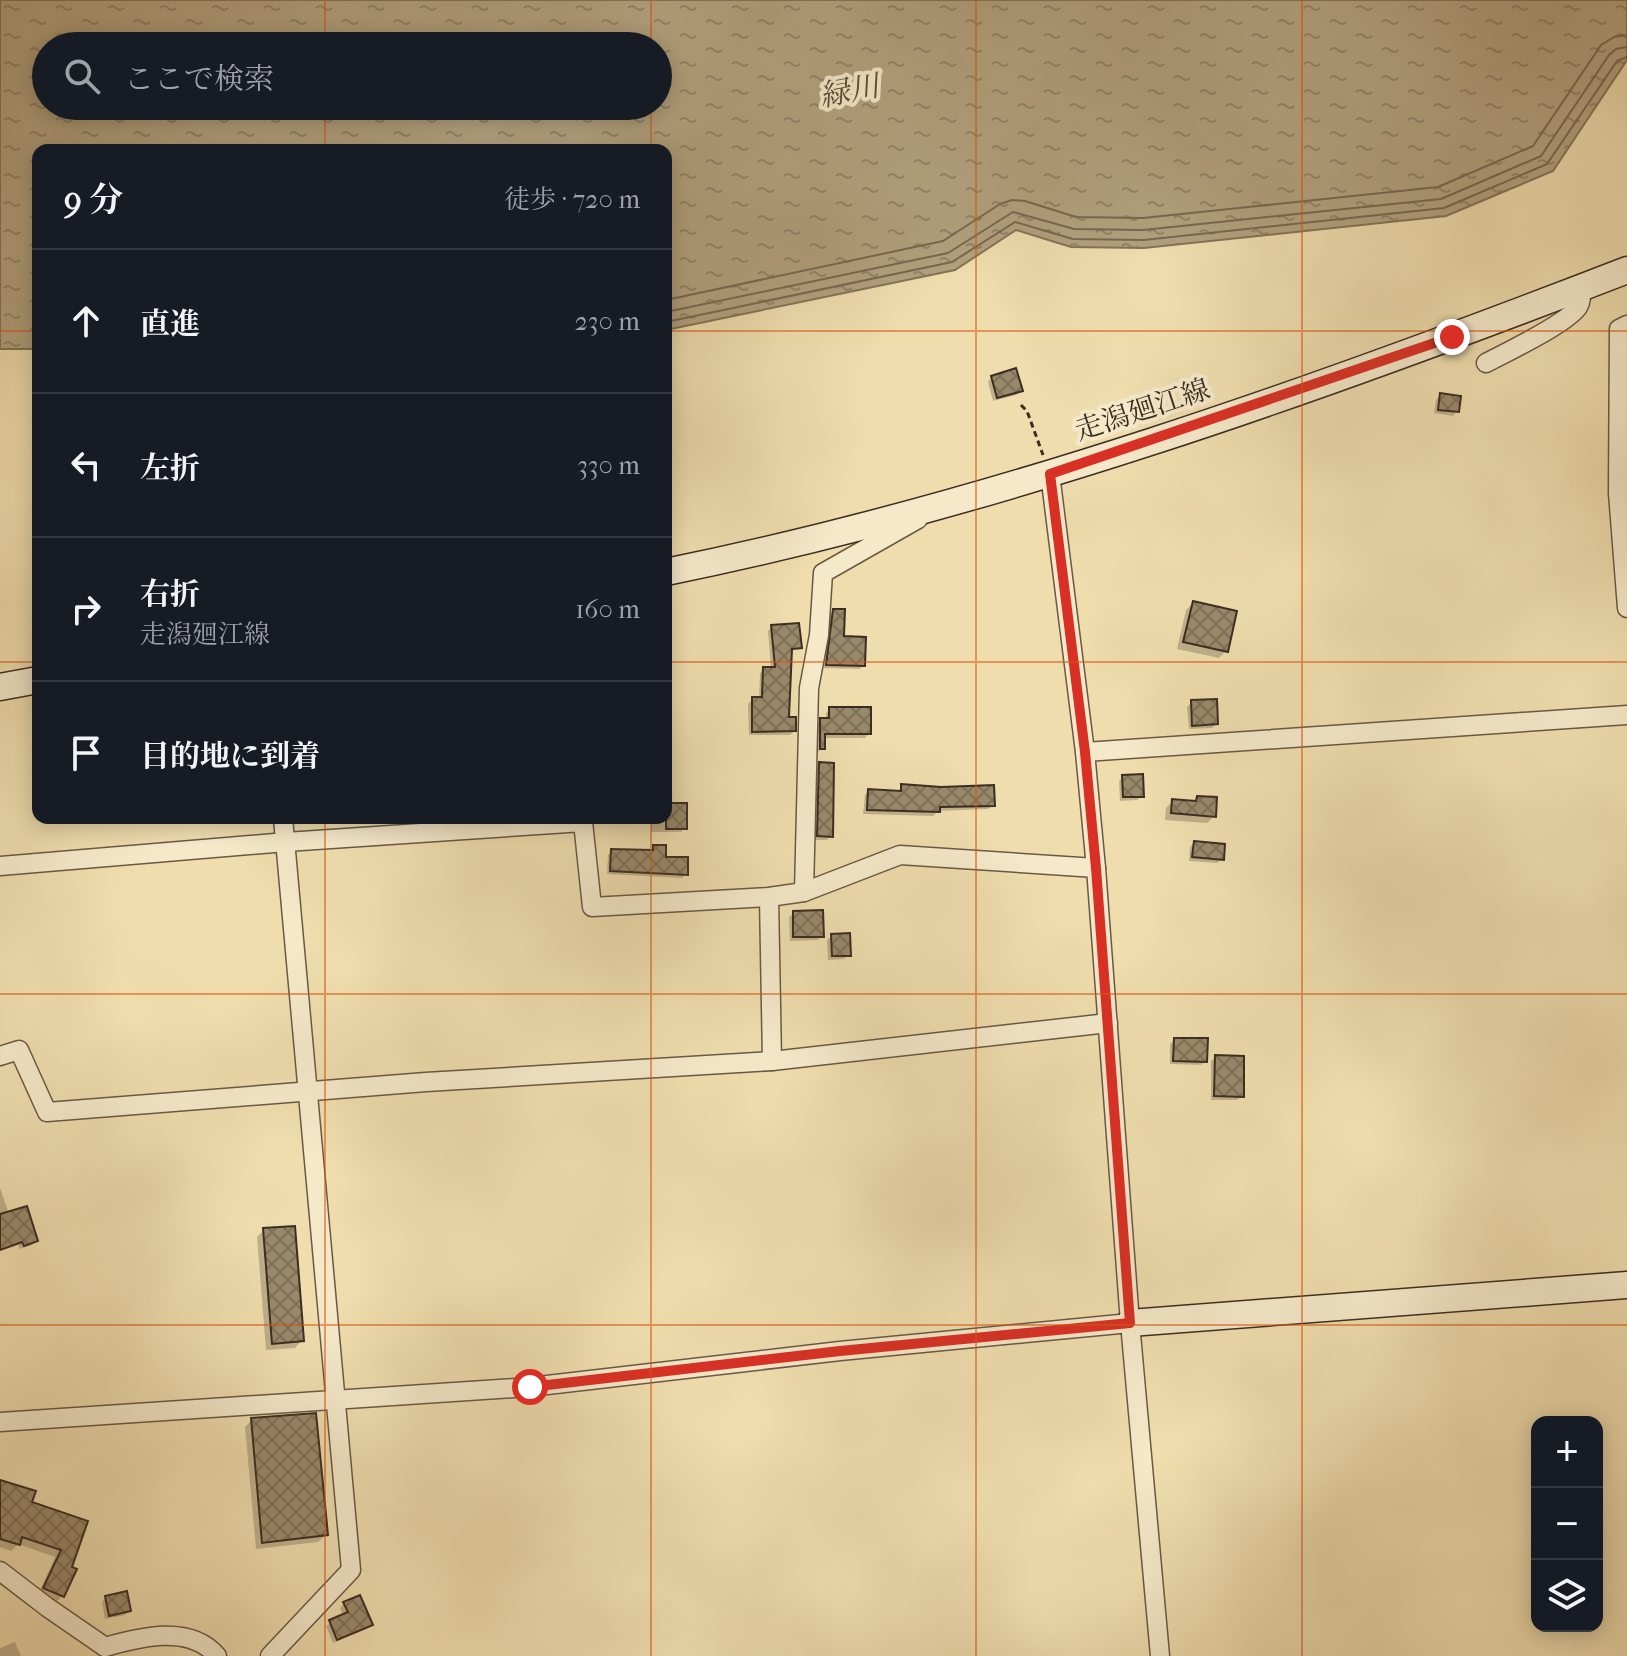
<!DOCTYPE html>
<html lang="ja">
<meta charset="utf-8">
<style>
:root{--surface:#171b24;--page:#242831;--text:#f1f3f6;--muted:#9ea1a6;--line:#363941}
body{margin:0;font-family:"IM FELL French Canon","Noto Serif JP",serif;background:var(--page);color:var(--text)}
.controls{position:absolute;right:24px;bottom:24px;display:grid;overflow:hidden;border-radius:16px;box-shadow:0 4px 20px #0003}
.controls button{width:72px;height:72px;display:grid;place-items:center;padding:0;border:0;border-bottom:2px solid var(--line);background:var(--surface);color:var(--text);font:40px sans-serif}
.stop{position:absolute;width:24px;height:24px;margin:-18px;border:6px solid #d93025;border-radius:50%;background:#fff}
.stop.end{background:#d93025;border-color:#fff;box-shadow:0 2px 8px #0008}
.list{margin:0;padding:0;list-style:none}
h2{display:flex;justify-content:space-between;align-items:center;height:104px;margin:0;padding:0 32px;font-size:34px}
h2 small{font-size:26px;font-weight:400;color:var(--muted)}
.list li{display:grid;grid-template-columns:52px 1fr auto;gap:24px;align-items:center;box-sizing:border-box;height:144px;padding:0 32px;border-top:2px solid var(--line)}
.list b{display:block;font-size:30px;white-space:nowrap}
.list p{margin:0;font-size:26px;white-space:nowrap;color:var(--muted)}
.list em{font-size:26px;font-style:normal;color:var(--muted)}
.icon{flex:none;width:44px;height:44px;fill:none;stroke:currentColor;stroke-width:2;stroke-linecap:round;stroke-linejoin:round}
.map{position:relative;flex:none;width:1627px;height:1656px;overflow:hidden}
.search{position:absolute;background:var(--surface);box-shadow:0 4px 20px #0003;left:32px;top:32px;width:640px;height:88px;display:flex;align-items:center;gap:20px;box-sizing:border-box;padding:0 28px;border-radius:44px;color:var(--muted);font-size:30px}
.panel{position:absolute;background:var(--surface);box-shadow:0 4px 20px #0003;left:32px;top:144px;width:640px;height:680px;border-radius:16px}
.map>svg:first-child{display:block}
.water{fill:url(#water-ripples);stroke:#837359;stroke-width:2;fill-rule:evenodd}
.shadow{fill:#0003}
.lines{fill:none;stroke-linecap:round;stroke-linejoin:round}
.shore{stroke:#776750;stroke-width:2}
.building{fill:url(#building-cross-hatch);stroke:#3c2d22;stroke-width:2}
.street-casing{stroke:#695945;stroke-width:21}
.secondary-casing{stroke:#3c2d22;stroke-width:29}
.path{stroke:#3c2d22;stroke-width:3;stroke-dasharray:6 4;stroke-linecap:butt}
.street{stroke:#f5e9ca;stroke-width:18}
.secondary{stroke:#f5e9ca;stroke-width:26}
.route{stroke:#d93025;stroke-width:10}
.grid{fill:none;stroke:#d7550e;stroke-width:2;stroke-opacity:0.55}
.labels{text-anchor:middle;stroke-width:8;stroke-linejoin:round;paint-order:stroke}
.street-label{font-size:28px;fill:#3c2d22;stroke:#f5e9ca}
.water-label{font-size:30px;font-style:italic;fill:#5a4a39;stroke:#f5e9ca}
</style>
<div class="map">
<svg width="1627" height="1656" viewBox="0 0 1627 1656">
<defs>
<pattern id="water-ripples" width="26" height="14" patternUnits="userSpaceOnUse" patternTransform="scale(2)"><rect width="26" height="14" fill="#b2a17e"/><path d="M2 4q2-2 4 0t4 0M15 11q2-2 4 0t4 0" fill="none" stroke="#928467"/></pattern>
<pattern id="building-cross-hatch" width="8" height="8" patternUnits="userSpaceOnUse" patternTransform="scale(2)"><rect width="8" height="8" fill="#99896b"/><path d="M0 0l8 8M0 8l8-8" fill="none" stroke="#7e7058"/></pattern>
</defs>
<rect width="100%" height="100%" fill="#efddae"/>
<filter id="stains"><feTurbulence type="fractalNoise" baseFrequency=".0025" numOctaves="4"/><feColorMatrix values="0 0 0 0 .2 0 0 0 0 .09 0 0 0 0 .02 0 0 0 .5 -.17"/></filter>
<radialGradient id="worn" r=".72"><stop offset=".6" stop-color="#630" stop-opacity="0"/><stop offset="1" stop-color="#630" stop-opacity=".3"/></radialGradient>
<path class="water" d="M0 0H1627V60L1553 171 1446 216 1144 248 1071 247 1016 230 955 270 666 330V150H38V349H0ZM46 46H658V106H46Z"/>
<g class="shadow">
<polygon points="992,377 1021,390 1016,395 993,401 988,382"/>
<polygon points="1440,395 1457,411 1453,416 1434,413 1436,400"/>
<polygon points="1193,603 1226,651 1219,658 1177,649 1186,610"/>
<polygon points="834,611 842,638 863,665 860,669 823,668 830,615"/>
<polygon points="772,627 799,647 790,652 787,718 794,731 790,735 749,735 748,704 753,699 759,699 760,673 764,669 771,669 768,631"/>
<polygon points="1192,702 1216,724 1212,728 1189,729 1187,707"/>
<polygon points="830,709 869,733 865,738 823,738 823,748 816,753 817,724 821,720 826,720 826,713"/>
<polygon points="820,764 831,836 827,840 814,840 816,769"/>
<polygon points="1123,777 1142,796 1137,800 1120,801 1119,781"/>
<polygon points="902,786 993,805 988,809 938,811 933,816 863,814 865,795 869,791 897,793"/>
<polygon points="1198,798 1214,816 1207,823 1165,820 1166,808 1173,801 1193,803"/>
<polygon points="666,805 685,828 681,832 651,832 651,818 666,818"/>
<polygon points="1194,843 1222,859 1217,863 1189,861 1190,847"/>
<polygon points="653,847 664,859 686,874 682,878 607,874 608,855 612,851 649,852"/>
<polygon points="794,913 822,936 818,940 790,941 789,917"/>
<polygon points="832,936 849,955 844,959 828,960 827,940"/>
<polygon points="1175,1040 1205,1061 1201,1065 1170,1064 1170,1044"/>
<polygon points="1216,1057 1242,1096 1237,1100 1211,1100 1211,1061"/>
<polygon points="0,1188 9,1214 36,1241 32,1245 20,1249 18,1245 0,1251"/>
<polygon points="264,1230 302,1340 295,1348 266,1350 257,1237"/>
<polygon points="252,1420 326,1535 318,1542 256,1549 245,1427"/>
<polygon points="0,1482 30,1504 85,1522 70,1568 74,1570 62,1596 55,1603 38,1595 55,1557 18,1544 11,1551 0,1547"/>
<polygon points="106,1598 129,1610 125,1615 105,1619 102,1602"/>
<polygon points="344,1603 370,1625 366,1629 333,1643 326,1626 343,1616 340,1608"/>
<polygon points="15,1642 21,1656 0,1656 0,1648"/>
</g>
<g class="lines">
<g class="shore">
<polyline points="666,300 943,241 1000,204 1012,200 1025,201 1076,217 1143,218 1438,187 1533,146 1601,45 1614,37 1627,35"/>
<polyline points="666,312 948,253 1013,212 1074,229 1143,230 1441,199 1541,156 1609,55 1616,49 1627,47"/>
<polyline points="666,322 952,262 1015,222 1073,239 1144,240 1444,208 1547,164 1617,61 1627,57"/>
</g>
</g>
<g class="building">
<polygon points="1016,368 1023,391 997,398 991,376"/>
<polygon points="1440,393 1461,396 1459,412 1438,410"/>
<polygon points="1193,601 1237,611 1228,652 1183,642"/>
<polygon points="833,609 845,609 844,636 866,637 865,666 826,665"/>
<polygon points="799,623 802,648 792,649 789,717 796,717 796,731 752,732 752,697 762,697 763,667 775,667 771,625"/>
<polygon points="1217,699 1218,724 1192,726 1191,700"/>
<polygon points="829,707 871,707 871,734 825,734 825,749 820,749 820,718 829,718"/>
<polygon points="819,762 834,763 833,837 817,836"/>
<polygon points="1143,774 1144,797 1123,797 1122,775"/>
<polygon points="901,784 941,787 994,785 995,806 940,807 940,812 867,810 868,789 901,791"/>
<polygon points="1197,796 1217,797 1216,817 1171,813 1172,799 1196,801"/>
<rect x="666" y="803" width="21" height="26"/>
<polygon points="1194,841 1225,844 1224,860 1192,857"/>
<polygon points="653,845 666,845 666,857 688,857 688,875 610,871 611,849 653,850"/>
<polygon points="823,910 824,937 793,937 793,911"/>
<polygon points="850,933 851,956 832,956 831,934"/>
<polygon points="1174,1038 1208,1038 1207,1062 1173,1061"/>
<polygon points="1215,1055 1244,1056 1244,1097 1214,1096"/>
<polygon points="27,1206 38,1241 24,1246 22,1242 0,1250 0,1214"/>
<polygon points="295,1226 304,1341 272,1344 263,1228"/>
<polygon points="316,1413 328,1535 262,1543 251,1418"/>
<polygon points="0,1480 36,1491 32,1502 88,1521 72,1567 77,1569 64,1597 43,1588 61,1550 22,1537 20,1545 0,1539"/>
<polygon points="127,1591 131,1611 109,1616 105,1596"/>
<polygon points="360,1595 373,1625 337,1640 329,1620 348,1612 343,1602"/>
</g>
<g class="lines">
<g class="street-casing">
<g id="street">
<polyline points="1627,325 1619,329 1618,493 1627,608"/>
<path d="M1486 363C1507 352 1566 324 1578 307 1582 300 1581 296 1580 288"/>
<polyline points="1050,474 1085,752 1096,868 1130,1323 1160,1656"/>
<polyline points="1085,752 1627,715"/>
<polyline points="0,866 286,842 583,822 592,907 769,897 804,892 900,855 1096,868"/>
<polyline points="804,892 809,688 819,635 823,573 918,519"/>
<polyline points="769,897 772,1061"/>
<polyline points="0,1056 19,1050 47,1112 426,1082 772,1061 1108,1023"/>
<polyline points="0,1422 530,1387 840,1351 1130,1323"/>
<polyline points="0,1571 47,1607 105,1647"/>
<path d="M105 1647C140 1637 190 1624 217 1656"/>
<polyline points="270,1656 351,1570 283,818"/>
</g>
</g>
<g class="secondary-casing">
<g id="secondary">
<path d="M666 572C992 506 1317 390 1627 270"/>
<polyline points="0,687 38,680"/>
<polyline points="1130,1323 1627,1285"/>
</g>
</g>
<polyline class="path" points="1021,405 1027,411 1043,455"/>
<use href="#street" class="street"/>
<use href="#secondary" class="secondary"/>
</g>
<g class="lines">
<polyline class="route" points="530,1387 840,1351 1130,1323 1096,868 1085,752 1050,474 1452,337"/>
</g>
<path class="grid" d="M325 0V46M651 0V46M976 0V1656M1302 0V1656M325 106V150M651 106V150M0 331H38M666 331H1627M0 662H38M666 662H1627M325 818V1656M651 818V1656M0 994H1627M0 1325H1627"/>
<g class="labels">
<g class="street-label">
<text transform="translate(1142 409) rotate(-18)" y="10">走潟廻江線</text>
</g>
<g class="water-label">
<text transform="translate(849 91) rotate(-11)" y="10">緑川</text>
</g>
</g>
<rect width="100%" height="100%" filter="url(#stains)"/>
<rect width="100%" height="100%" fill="url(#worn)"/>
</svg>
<div class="controls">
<button>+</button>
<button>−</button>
<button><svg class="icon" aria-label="layers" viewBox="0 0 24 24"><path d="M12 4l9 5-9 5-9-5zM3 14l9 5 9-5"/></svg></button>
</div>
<div class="stop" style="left:530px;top:1387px"></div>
<div class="stop end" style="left:1452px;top:337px"></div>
<div class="search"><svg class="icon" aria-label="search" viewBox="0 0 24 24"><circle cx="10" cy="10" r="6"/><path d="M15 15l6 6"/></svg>ここで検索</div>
<section class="panel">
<h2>9 分<small>徒歩 · 720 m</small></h2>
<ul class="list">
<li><svg class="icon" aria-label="ahead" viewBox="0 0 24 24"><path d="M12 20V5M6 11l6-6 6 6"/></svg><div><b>直進</b></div><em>230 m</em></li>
<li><svg class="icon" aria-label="left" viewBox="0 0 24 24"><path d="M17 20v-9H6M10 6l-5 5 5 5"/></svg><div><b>左折</b></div><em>330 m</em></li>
<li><svg class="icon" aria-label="right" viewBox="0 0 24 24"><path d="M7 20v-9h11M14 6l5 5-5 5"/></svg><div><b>右折</b><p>走潟廻江線</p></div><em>160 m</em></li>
<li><svg class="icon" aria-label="arrive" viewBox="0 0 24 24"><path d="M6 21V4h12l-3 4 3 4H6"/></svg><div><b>目的地に到着</b></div></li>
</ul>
</section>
</div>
